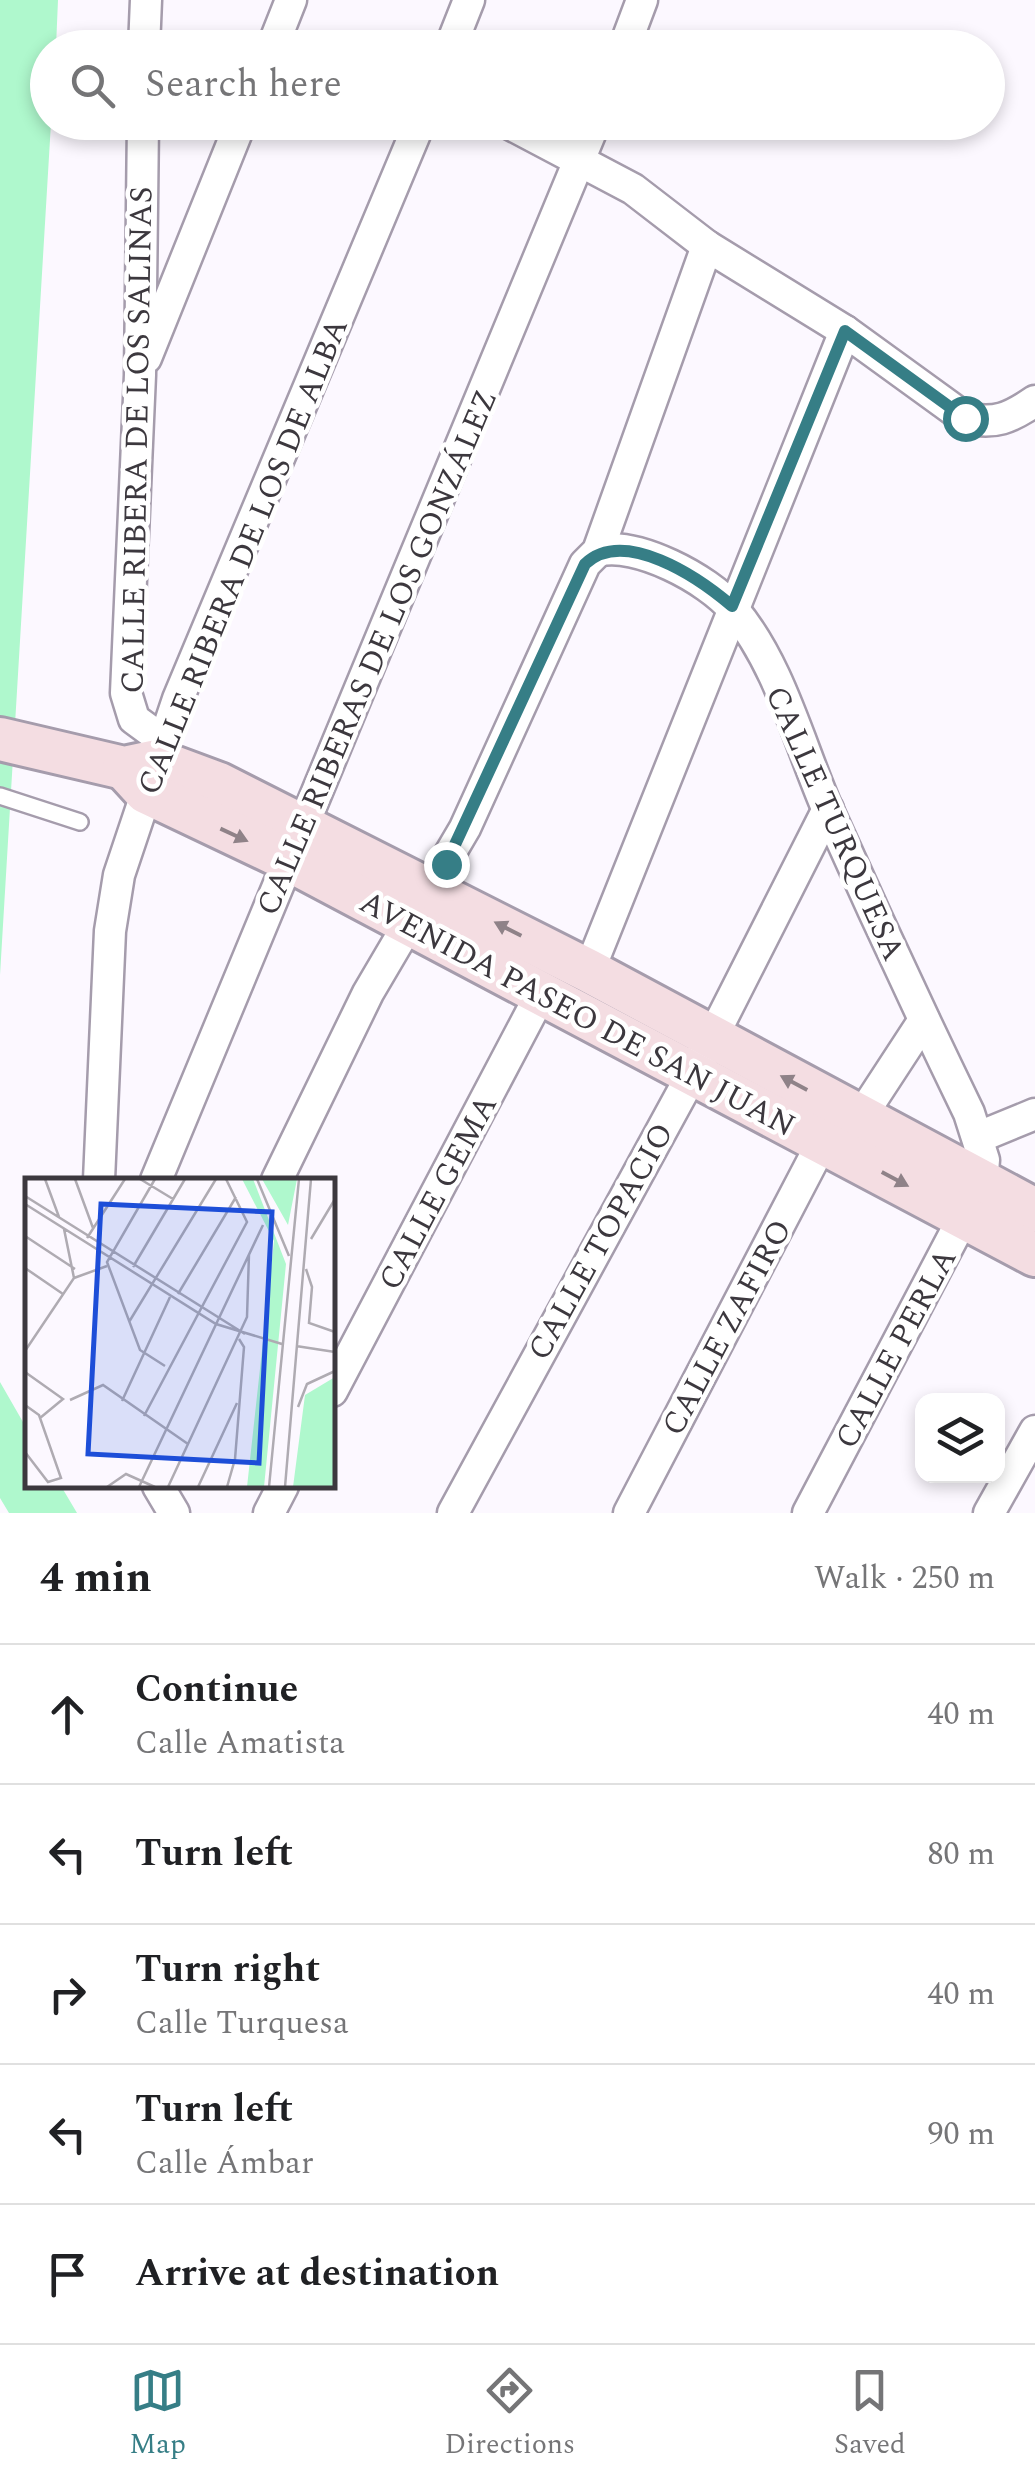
<!DOCTYPE html>
<meta charset="utf-8">
<style>
:root{--surface:#fff;--page:#f6f6f6;--text:#202124;--muted:#757577;--line:#e0e0e0;--accent:#367e86}
body{margin:0;font-family:Spectral,serif;background:var(--page);color:var(--text)}
.controls{position:absolute;right:30px;bottom:30px;display:grid;overflow:hidden;border-radius:20px;box-shadow:0 5px 15px #0003}
.controls button{width:90px;height:90px;display:grid;place-items:center;padding:0;border:0;border-bottom:2px solid var(--line);background:var(--surface);color:var(--text);font:50px sans-serif}
.stop{position:absolute;width:30px;height:30px;margin:-22px;border:8px solid #367e86;border-radius:50%;background:#fff}
.stop.end{background:#367e86;border-color:#fff;box-shadow:0 2px 10px #0008}
.list{margin:0;padding:0;list-style:none}
h2{display:flex;justify-content:space-between;align-items:center;height:130px;margin:0;padding:0 40px;font-size:42px}
h2 small{font-size:32px;font-weight:400;color:var(--muted)}
.list li{display:grid;grid-template-columns:65px 1fr auto;gap:30px;align-items:center;box-sizing:border-box;height:140px;padding:0 40px;border-top:2px solid var(--line)}
.list b{display:block;font-size:38px;white-space:nowrap}
.list p{margin:0;font-size:32px;white-space:nowrap;color:var(--muted)}
.list em{font-size:32px;font-style:normal;color:var(--muted)}
.icon{flex:none;width:55px;height:55px;fill:none;stroke:currentColor;stroke-width:2;stroke-linecap:round;stroke-linejoin:round}
.map{position:relative;flex:none;width:1035px;height:1513px;overflow:hidden}
.search{position:absolute;background:var(--surface);box-shadow:0 5px 15px #0003;left:30px;right:30px;top:30px;height:110px;display:flex;align-items:center;gap:25px;box-sizing:border-box;padding:0 35px;border-radius:55px;color:var(--muted);font-size:38px}
.sheet{height:830px;background:var(--surface)}
nav{display:flex;justify-content:space-around;align-items:center;box-sizing:border-box;height:140px;border-top:2px solid var(--line);background:var(--surface);font-size:28px;color:var(--muted)}
nav a{display:grid;justify-items:center;gap:5px}
nav .on{color:var(--accent)}
.map>svg:first-child{display:block}
.green{fill:#aff8cd}
.lines{fill:none;stroke-linecap:round;stroke-linejoin:round}
.lane-casing{stroke:#a59cac;stroke-width:20}
.street-casing{stroke:#a59cac;stroke-width:35}
.secondary-casing{stroke:#a59cac;stroke-width:48}
.lane{stroke:#fff;stroke-width:15}
.street{stroke:#fff;stroke-width:30}
.secondary{stroke:#f4dde2;stroke-width:42}
.oneway{fill:#8f8288}
.route{stroke:#367e86;stroke-width:12}
.labels{text-anchor:middle;stroke-width:9;stroke-linejoin:round;paint-order:stroke}
.street-label{font-size:32px;fill:#3c383e;stroke:#fff}
.inset-road{fill:none;stroke:#afabb2;stroke-width:2.5}
.view{fill:#1d4ed8;fill-opacity:0.15;stroke:#1d4ed8;stroke-width:5}
.inset-edge{fill:none;stroke:#3c383e;stroke-width:5}
</style>
<div class="map">
<svg width="1035" height="1513" viewBox="0 0 1035 1513">
<rect width="100%" height="100%" fill="#fcf8ff"/>
<g class="green">
<polygon points="0,0 58,0 56,47 48,48 48,122 51,123 0,975"/>
<polygon points="0,1382 27,1429 28,1486 61,1486 77,1513 9,1513 0,1498"/>
</g>
<g class="lines">
<g class="lane-casing">
<polyline id="lane" points="0,796 80,822"/>
</g>
<g class="street-casing">
<g id="street">
<polyline points="144,48 146,0"/>
<polyline points="272,48 291,0"/>
<polyline points="450,48 469,0"/>
<polyline points="624,48 642,0"/>
<polyline points="143,122 140,375 126,693 134,719 164,741"/>
<path d="M506 122 633 189 707 246 845 331 965 418C995 425 1010 418 1035 401"/>
<polyline points="146,358 241,122"/>
<path d="M598 551C636 541 708 579 733 609 779 663 799 743 827 808 873 911 920 1012 969 1113L984 1160 982 1182 808 1513"/>
<polyline points="589,971 845,331"/>
<polyline points="860,1118 924,1020"/>
<polyline points="979,1137 1035,1114"/>
<polyline points="99,1180 110,931 119,875 178,699 420,122"/>
<polyline points="156,1180 595,122"/>
<polyline points="277,1180 368,993 465,828 585,564 598,551 707,246"/>
<polyline points="332,1391 542,992"/>
<polyline points="158,1486 174,1513"/>
<polyline points="269,1513 283,1486"/>
<polyline points="453,1513 712,1038 828,809"/>
<polyline points="629,1513 823,1141"/>
<polyline points="989,1513 1035,1431"/>
</g>
</g>
<g class="secondary-casing">
<g id="secondary">
<polyline points="0,739 124,768 157,761 219,784 589,971 1035,1210"/>
<polyline points="124,768 146,792 289,860 1035,1255"/>
</g>
</g>
<use href="#lane" class="lane"/>
<use href="#street" class="street"/>
<use href="#secondary" class="secondary"/>
</g>
<defs><path id="oneway-solid" d="M-6-.8H1V-3.2L6.5 0L1 3.2V.8H-6Z" transform="scale(2.5)"/></defs>
<g class="oneway">
<use href="#oneway-solid" transform="translate(234 835) rotate(25)"/>
<use href="#oneway-solid" transform="translate(508 929) rotate(-153)"/>
<use href="#oneway-solid" transform="translate(794 1083) rotate(-152)"/>
<use href="#oneway-solid" transform="translate(895 1179) rotate(28)"/>
</g>
<g class="lines">
<path class="route" d="M446 864 585 564C624 527 698 577 732 606L845 331 965 418"/>
</g>
<g class="labels">
<g class="street-label">
<text transform="translate(136 440) rotate(-89)" y="11">CALLE RIBERA DE LOS SALINAS</text>
<text transform="translate(242 556) rotate(-68)" y="11">CALLE RIBERA DE LOS DE ALBA</text>
<text transform="translate(376 652) rotate(-67)" y="11">CALLE RIBERAS DE LOS GONZÁLEZ</text>
<text transform="translate(836 823) rotate(66)" y="11">CALLE TURQUESA</text>
<text transform="translate(578 1013) rotate(28)" y="11">AVENIDA PASEO DE SAN JUAN</text>
<text transform="translate(437 1192) rotate(-62)" y="11">CALLE GEMA</text>
<text transform="translate(600 1241) rotate(-61)" y="11">CALLE TOPACIO</text>
<text transform="translate(726 1327) rotate(-62)" y="11">CALLE ZAFIRO</text>
<text transform="translate(895 1348) rotate(-62)" y="11">CALLE PERLA</text>
</g>
</g>
<g transform="translate(25 1178)">
<rect width="310" height="310" fill="#fcf8ff"/>
<path d="M217 1H228L261 86 239 309H222L249 63ZM237 1H272L263 47ZM310 199V309H268L280 217Z" fill="#aff8cd"/>
<path class="inset-road" d="M20 1 34 39M50 1 68 50M115 1 148 21M130 1 82 84 115 172 140 188M232 1 264 78M0 18 220 156M0 26 191 146 257 166M0 58 50 91M62 60 100 1M286 61 310 21M108 89 160 1M0 90 38 116M281 91 287 109 284 145 310 154M49 100 82 88M153 116 211 19M104 144 191 1M271 168 310 174M0 173 49 100 39 51M0 194 38 221 15 240M45 222 78 207 163 266M97 223 145 119M0 227 14 237 36 300 23 304 0 274M273 229 282 206 310 193M119 238 222 44 201 1M82 309 101 296 130 309M114 309 238 47M143 309 222 139 224 76M173 309 212 225M202 309 210 281 219 169 214 161M244 309 274 1M260 309 286 1"/>
<path class="view" d="M76 26 247 34 234 285 63 276Z"/>
<rect width="310" height="310" class="inset-edge"/>
</g>
</svg>
<div class="controls">
<button><svg class="icon" aria-label="layers" viewBox="0 0 24 24"><path d="M12 4l9 5-9 5-9-5zM3 14l9 5 9-5"/></svg></button>
</div>
<div class="stop" style="left:965px;top:418px"></div>
<div class="stop end" style="left:446px;top:864px"></div>
<div class="search"><svg class="icon" aria-label="search" viewBox="0 0 24 24"><circle cx="10" cy="10" r="6"/><path d="M15 15l6 6"/></svg>Search here</div>
</div>
<section class="sheet">
<h2>4 min<small>Walk · 250 m</small></h2>
<ul class="list">
<li><svg class="icon" aria-label="ahead" viewBox="0 0 24 24"><path d="M12 20V5M6 11l6-6 6 6"/></svg><div><b>Continue</b><p>Calle Amatista</p></div><em>40 m</em></li>
<li><svg class="icon" aria-label="left" viewBox="0 0 24 24"><path d="M17 20v-9H6M10 6l-5 5 5 5"/></svg><div><b>Turn left</b></div><em>80 m</em></li>
<li><svg class="icon" aria-label="right" viewBox="0 0 24 24"><path d="M7 20v-9h11M14 6l5 5-5 5"/></svg><div><b>Turn right</b><p>Calle Turquesa</p></div><em>40 m</em></li>
<li><svg class="icon" aria-label="left" viewBox="0 0 24 24"><path d="M17 20v-9H6M10 6l-5 5 5 5"/></svg><div><b>Turn left</b><p>Calle Ámbar</p></div><em>90 m</em></li>
<li><svg class="icon" aria-label="arrive" viewBox="0 0 24 24"><path d="M6 21V4h12l-3 4 3 4H6"/></svg><div><b>Arrive at destination</b></div></li>
</ul>
</section>
<nav>
<a class="on"><svg class="icon" aria-label="map" viewBox="0 0 24 24"><path d="M3 6l6-2 6 2 6-2v14l-6 2-6-2-6 2zM9 4v14M15 6v14"/></svg>Map</a>
<a><svg class="icon" aria-label="directions" viewBox="0 0 24 24"><path d="M12 3l9 9-9 9-9-9zM9 14v-3h6M13 9l2 2-2 2"/></svg>Directions</a>
<a><svg class="icon" aria-label="saved" viewBox="0 0 24 24"><path d="M7 4h10v16l-5-4-5 4z"/></svg>Saved</a>
</nav>
